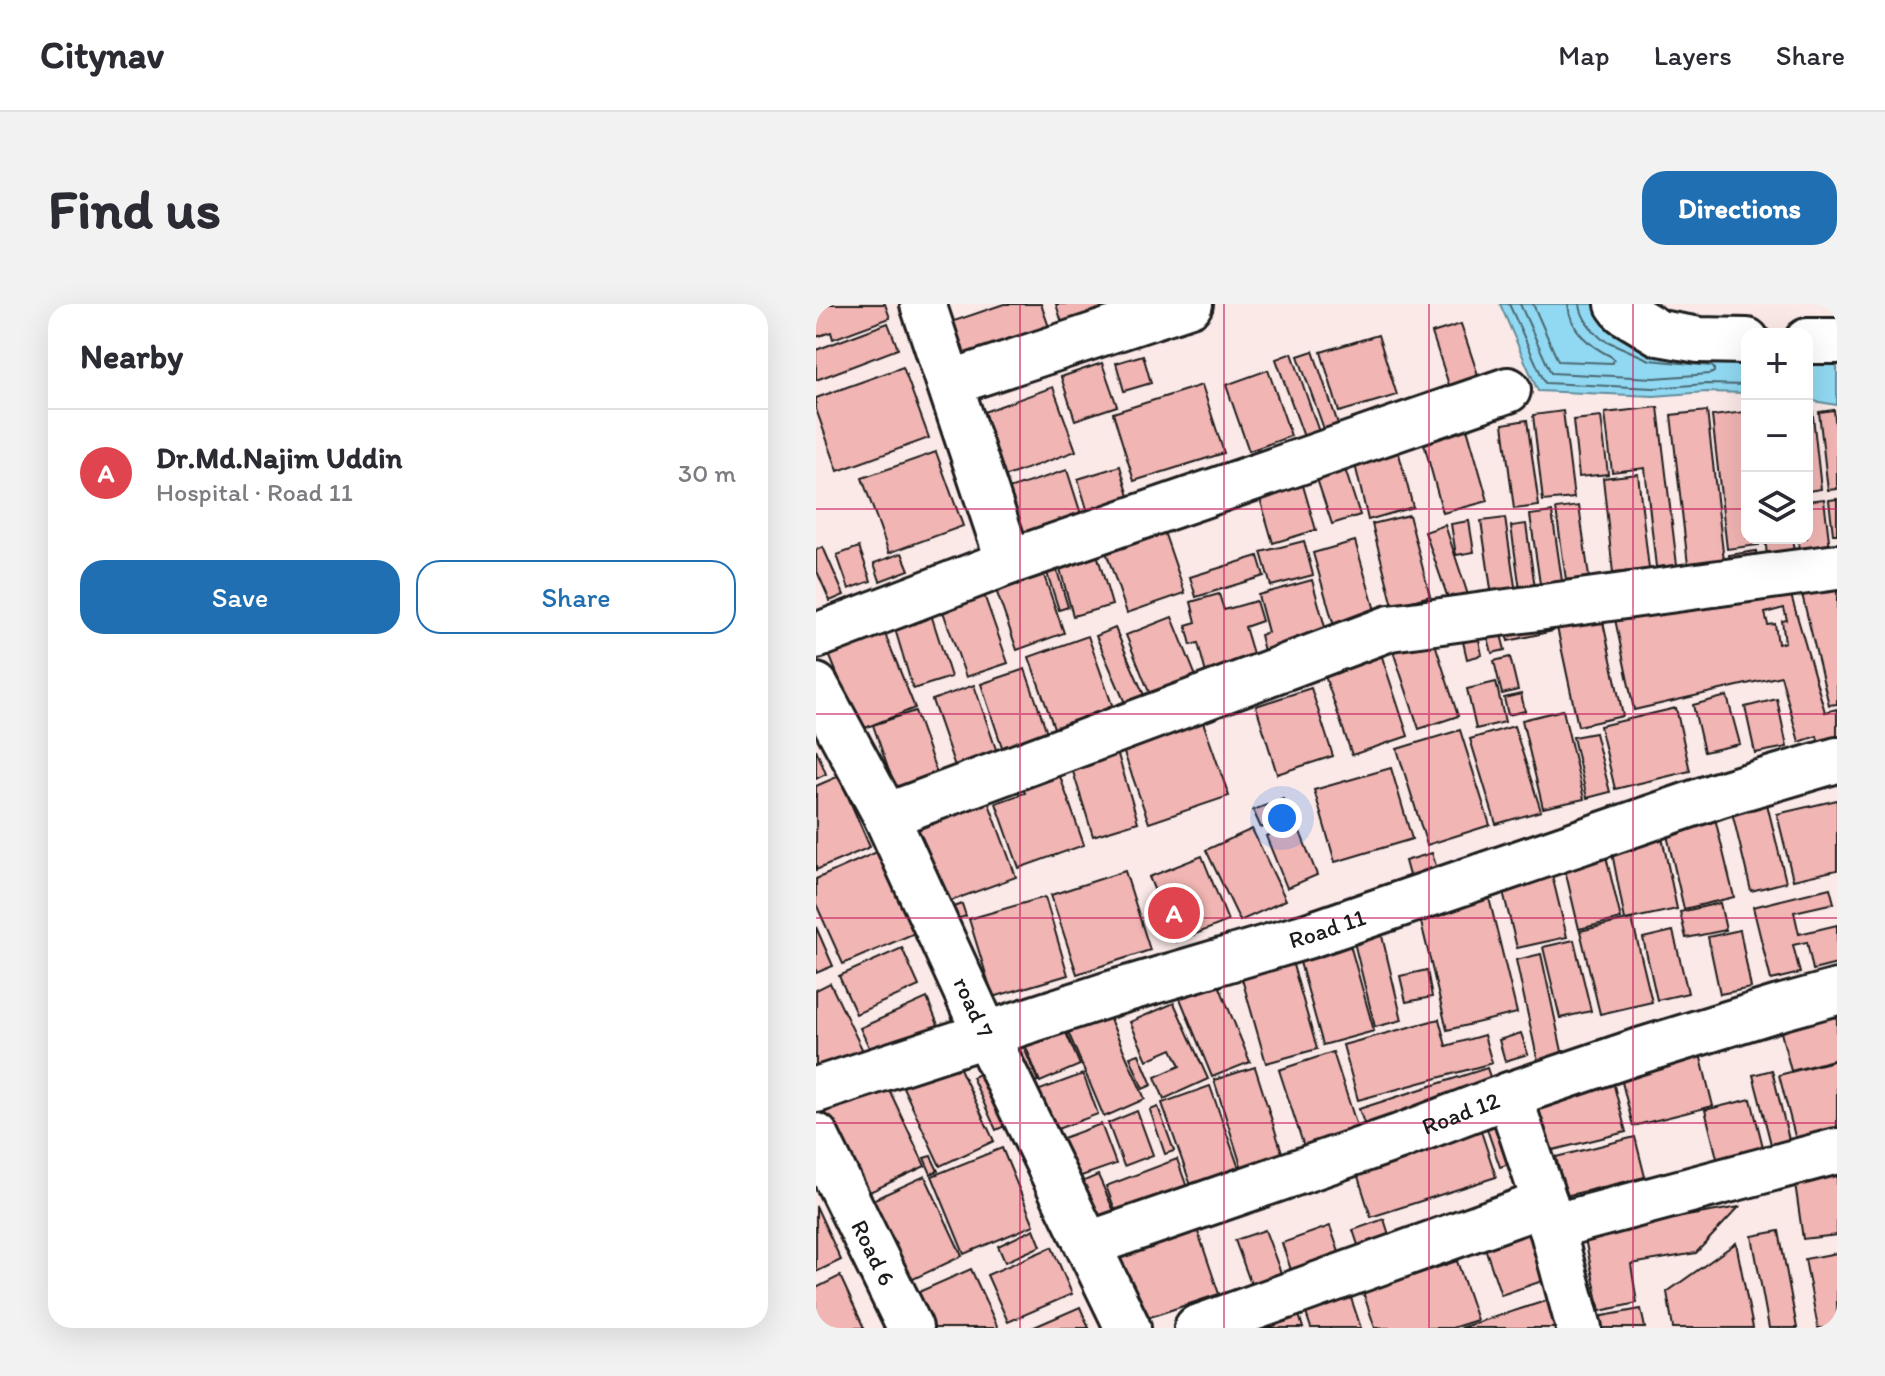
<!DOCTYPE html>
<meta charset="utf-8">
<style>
:root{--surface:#fff;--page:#f2f2f3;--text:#2b2b33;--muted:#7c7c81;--line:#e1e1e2;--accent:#1f6fb2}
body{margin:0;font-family:Itim,sans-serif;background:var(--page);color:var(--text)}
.controls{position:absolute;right:24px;top:24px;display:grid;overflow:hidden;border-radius:16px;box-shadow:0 8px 32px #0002}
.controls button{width:72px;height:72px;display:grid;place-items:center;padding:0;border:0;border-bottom:2px solid var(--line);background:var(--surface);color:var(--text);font:40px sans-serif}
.you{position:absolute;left:466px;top:514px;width:28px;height:28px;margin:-20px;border:6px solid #fff;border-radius:50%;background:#1a73e8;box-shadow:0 0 0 12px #1a73e833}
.badge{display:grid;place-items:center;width:52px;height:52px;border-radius:50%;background:var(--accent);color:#fff;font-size:26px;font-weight:700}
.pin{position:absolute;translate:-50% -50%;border:4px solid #fff;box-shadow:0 2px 8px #0006}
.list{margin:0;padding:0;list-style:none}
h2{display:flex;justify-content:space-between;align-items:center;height:104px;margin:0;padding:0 32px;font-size:34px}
h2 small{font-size:26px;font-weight:400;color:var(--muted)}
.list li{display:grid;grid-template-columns:52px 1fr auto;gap:24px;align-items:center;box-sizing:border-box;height:128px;padding:0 32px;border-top:2px solid var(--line)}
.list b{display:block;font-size:30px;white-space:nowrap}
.list p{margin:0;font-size:26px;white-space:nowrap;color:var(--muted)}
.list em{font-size:26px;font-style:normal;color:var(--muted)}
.actions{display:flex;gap:16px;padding:24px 32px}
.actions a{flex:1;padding:18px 0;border:2px solid var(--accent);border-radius:24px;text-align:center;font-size:28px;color:var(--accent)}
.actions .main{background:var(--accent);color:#fff}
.icon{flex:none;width:44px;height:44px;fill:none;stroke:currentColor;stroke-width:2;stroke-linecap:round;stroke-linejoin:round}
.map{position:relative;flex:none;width:1021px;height:1024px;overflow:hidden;border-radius:24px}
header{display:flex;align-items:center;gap:48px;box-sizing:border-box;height:112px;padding:0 40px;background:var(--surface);border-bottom:2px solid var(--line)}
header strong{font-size:38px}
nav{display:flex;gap:44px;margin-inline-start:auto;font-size:28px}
.intro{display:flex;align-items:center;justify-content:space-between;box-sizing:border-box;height:192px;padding:0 48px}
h1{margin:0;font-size:56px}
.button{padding:20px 36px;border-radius:24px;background:var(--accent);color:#fff;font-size:28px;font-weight:700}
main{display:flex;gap:48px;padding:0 48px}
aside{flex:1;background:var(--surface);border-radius:24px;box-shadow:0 8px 32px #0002}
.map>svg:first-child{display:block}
.water{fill:#91d9f2;stroke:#628d9c;stroke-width:2}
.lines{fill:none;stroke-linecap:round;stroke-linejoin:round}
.shore{stroke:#4b6872;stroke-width:2}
.building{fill:#f1b5b3;stroke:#1c1c1c;stroke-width:2;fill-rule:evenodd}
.minor-casing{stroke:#1c1c1c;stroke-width:50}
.minor{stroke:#fff;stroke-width:44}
.grid{fill:none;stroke:#c2185b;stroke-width:2;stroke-opacity:0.55}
.labels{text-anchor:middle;stroke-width:8;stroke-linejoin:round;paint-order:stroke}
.street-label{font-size:24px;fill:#1c1c1c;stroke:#fff}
</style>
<header>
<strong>Citynav</strong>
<nav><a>Map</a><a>Layers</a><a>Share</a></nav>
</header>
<div class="intro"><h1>Find us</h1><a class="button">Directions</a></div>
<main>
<aside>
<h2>Nearby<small></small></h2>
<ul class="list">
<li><span class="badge" style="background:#e0444e">A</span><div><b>Dr.Md.Najim Uddin</b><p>Hospital · Road 11</p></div><em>30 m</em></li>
</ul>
<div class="actions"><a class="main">Save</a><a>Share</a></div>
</aside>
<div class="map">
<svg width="1021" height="1024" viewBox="0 0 1021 1024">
<rect width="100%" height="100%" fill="#fbe9e8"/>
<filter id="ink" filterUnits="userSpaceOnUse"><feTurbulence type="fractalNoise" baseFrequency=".0125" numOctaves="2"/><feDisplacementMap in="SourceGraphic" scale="16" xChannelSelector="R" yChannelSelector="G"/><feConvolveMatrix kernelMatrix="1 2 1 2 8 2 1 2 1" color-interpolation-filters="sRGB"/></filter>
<g filter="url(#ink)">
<g class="water">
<polygon points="684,0 780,0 794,19 931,44 931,89 890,88 838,92 722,87"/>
<polygon points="991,43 1021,43 1021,101 991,96"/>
</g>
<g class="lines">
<g class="shore">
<polyline points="693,0 729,79 838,84 890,80 931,81"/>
<path d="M704 0 735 69 838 74 894 70 898 68V64L895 62 834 56 786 35C776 27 765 13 764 0"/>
<path d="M717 0 742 57 796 59 798 56 796 53C774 42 754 27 752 0"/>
</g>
</g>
<g class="building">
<polygon points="0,0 69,0 74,14 17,35 15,28 0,33"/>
<polygon points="188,0 225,0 246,61 158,93 132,19"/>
<polygon points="240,0 338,0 256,50"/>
<polygon points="72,19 82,45 0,76 0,46"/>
<polygon points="645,20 664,77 635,87 616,29"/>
<polygon points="562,31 581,91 523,108 505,48"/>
<polygon points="497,47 522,120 508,125 482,52"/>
<polygon points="476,49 503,128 488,133 460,55"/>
<polygon points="327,51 335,79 308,87 300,59"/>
<polygon points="286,59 301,102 259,116 245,73"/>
<polygon points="87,63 113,134 22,167 0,105 0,94"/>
<polygon points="452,66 475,132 433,147 410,81"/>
<polygon points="386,81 408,149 318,177 297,109"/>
<polygon points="237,83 260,147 160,183 137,119"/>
<polygon points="842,103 861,261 840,263 829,164 796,168 789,109"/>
<polygon points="991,103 996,103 1005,185 992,187"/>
<polygon points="1018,106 1021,134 1021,185 1012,186 1003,108"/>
<polygon points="747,107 758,194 727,197 717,111"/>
<polygon points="891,107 908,257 872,261 855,111"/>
<polygon points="928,108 931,138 931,234 942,234 943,241 911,245 896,112"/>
<polygon points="785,113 792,170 763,173 757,116"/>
<polygon points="711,116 723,202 698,205 687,120"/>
<polygon points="651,124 672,197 627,209 607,136"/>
<polygon points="582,146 597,203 552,216 538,156"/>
<polygon points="523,147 544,211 516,220 495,157"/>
<polygon points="120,148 147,222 73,249 46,174"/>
<polygon points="481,161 500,226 457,239 438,174"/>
<polygon points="304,162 318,209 276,222 262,175"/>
<polygon points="251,166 271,229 179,259 159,196"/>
<polygon points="822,170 833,265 797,269 787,174"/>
<polygon points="1008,195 1015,253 984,257 982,234 991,234 991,197"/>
<polygon points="1021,195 1021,230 1017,230 1013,196"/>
<polygon points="763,202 773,273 750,276 740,205"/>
<polygon points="736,208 746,277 724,280 714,211"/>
<polygon points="593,211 614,292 577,302 556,220"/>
<polygon points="689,214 700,289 676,292 665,217"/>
<polygon points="653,217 658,248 640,251 635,220"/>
<polygon points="345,219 369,289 311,309 287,239"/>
<polygon points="710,220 719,284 704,286 695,222"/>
<polygon points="629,221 653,294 634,300 609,228"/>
<polygon points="949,234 976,234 979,255 952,259"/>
<polygon points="488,237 497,271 455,282 445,248"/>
<polygon points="539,237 562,317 520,329 497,249"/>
<polygon points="7,243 28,291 14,297 0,265 0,246"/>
<polygon points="43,243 55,277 33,285 21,251"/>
<polygon points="940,247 941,257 914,260 913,251"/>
<polygon points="86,249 93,266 64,277 58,259"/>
<polygon points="281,250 296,301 257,312 243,261"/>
<polygon points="442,252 448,272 380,293 374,273"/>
<polygon points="225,263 248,329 201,346 178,280"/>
<polygon points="240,263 252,303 243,306 230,266"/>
<path d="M970 274 1009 408 1021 405V450L1004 443 1001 432 983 438 965 372 818 406 799 315ZM968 304 971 316 966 317 969 338 962 340 959 320 952 321 949 309Z"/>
<polygon points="496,276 512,334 449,351 444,331 452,328 442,291"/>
<polygon points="1021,282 1021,400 1013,401 986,290"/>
<polygon points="166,285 192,359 150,373 124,299"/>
<polygon points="403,290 408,306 440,297 446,317 429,323 441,363 392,377 382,339 375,341 370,321 380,318 375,298"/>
<polygon points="113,304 135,373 97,385 76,315"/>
<polygon points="784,304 807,412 762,422 739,314"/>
<polygon points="356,313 385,385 339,403 310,331"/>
<polygon points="733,313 737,327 692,337 689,324"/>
<polygon points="65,320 99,404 44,426 10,343"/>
<polygon points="683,323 689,346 676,349 670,326"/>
<polygon points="299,324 334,405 315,413 280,332"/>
<polygon points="661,326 666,351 651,355 645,329"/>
<polygon points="616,330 642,412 603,425 576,344"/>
<polygon points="272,332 301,415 242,435 213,353"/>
<polygon points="565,350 592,432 536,451 508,369"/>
<polygon points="694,353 702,386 686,390 678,357"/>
<polygon points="209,365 233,434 188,449 165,380"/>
<polygon points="680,378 689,418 660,425 651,385"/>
<polygon points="158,381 183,454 141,468 116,396"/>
<polygon points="495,384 517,452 461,470 440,402"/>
<polygon points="705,390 709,407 692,411 688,394"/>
<polygon points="911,392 924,440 888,448 877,401"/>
<polygon points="961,395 971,443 939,449 929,403"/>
<polygon points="860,404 874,467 799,485 784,422"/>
<polygon points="747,406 768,495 727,504 706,416"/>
<polygon points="99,407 125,481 83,496 57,421"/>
<polygon points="387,418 413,492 333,519 307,446"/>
<polygon points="698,422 725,507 680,520 654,435"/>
<polygon points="644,426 674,521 611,541 581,445"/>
<polygon points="779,429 794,488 771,494 757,433"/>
<polygon points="300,444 322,518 277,532 254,458"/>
<polygon points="0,445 10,470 0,475"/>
<polygon points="239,458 268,541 203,564 180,499 209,489 202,471"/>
<polygon points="575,464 596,535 519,558 498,486"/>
<polygon points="23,472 54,543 0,566 0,482"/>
<polygon points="171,494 200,573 129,599 100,519"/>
<polygon points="467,495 474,512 445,524 437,506"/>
<polygon points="1021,496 1021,566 977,576 961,510"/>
<polygon points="951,500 970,578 935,587 916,508"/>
<polygon points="897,506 918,593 868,605 848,518"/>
<polygon points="481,520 501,571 471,584 450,532"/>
<polygon points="844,523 861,605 809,616 793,533"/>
<polygon points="436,525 470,596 424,617 390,546"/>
<polygon points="787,540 805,615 763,625 745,549"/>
<polygon points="63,547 99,629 27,660 0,600 0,575"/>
<polygon points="616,549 623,571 595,579 589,557"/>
<polygon points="386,552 412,617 360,638 333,573"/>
<polygon points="734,563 751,633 701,644 684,575"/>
<polygon points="309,567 334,646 261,670 235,591"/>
<polygon points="1014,584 1018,599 978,608 983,630 1021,621 1021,660 997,666 991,638 977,641 984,669 955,676 937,603"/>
<polygon points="229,593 252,671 177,693 153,615"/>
<polygon points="673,594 701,709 631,726 603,610"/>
<polygon points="904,599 910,626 870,634 864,608"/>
<polygon points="146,600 150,612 136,617 131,605"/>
<polygon points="562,615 586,716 559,723 534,622"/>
<polygon points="816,615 836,698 784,710 764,627"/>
<polygon points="0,623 17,662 0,669"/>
<polygon points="924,626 935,684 904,690 892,633"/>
<polygon points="857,627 872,689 841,696 827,634"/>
<polygon points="758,636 775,707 744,714 727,643"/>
<polygon points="533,637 558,727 507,741 482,651"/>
<polygon points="86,644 103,682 40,710 23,672"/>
<polygon points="473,647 501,745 450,759 422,661"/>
<polygon points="725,650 747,752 722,758 700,656"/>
<polygon points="611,666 616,693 590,698 584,672"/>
<polygon points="399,671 434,758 396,773 361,687"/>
<polygon points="14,679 48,749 0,772 0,686"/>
<polygon points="111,694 125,728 59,756 44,724"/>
<polygon points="1021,694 1021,755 975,767 960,709"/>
<polygon points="358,699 392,775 348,795 339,773 364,762 356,745 331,756 314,718"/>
<polygon points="290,706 329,795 288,813 250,723"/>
<polygon points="623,715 630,742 668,731 676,759 542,796 527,741"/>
<polygon points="247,722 264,761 224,778 208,738"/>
<polygon points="705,729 712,750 689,757 683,736"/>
<polygon points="204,734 222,777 202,785 185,741"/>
<polygon points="881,738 897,802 817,822 801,758"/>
<polygon points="517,748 547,841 493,858 463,766"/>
<polygon points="323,750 336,781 327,785 314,753"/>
<polygon points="140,756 178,837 124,862 86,781"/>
<polygon points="1021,756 1021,825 980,836 963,771"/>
<polygon points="439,763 470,861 429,874 398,776"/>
<polygon points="177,764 200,817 180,826 156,773"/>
<polygon points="671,764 680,791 552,831 543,805"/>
<polygon points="956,766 974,840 956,844 937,771"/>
<polygon points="267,770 282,810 228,830 213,790"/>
<polygon points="795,770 810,828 725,849 711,790"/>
<polygon points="70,779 109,862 41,894 2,811"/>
<polygon points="394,782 427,876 379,893 346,799"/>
<polygon points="935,795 950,855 904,866 889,806"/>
<polygon points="342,803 358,847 349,850 334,806"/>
<polygon points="321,807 337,851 308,862 292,819"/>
<polygon points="693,817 705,856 684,863 671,825"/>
<polygon points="285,820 300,860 251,877 236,838"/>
<polygon points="663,821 680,873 555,913 538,860"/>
<polygon points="819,833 829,873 749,892 740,853"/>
<polygon points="186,844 218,921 148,950 116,872"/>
<polygon points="115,852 122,867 115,870 108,854"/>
<polygon points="361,855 375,895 305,921 290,882"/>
<polygon points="1021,866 1021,931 987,935 978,872"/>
<polygon points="282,871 302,916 271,929 252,884"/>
<polygon points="109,872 146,952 78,984 41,903"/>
<polygon points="0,902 25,956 0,968"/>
<polygon points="923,903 880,949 815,960 821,999 784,1007 768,930"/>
<polygon points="712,914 732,975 685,991 664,929"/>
<polygon points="568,915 574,934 543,944 537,926"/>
<polygon points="514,922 525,954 477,972 466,939"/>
<polygon points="218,925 225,942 189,958 182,942"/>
<polygon points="381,925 403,990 316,1019 294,955"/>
<polygon points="449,926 466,972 436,983 419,936"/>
<polygon points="963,927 981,1024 953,1024 936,932"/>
<polygon points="920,939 937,1024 857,1024 851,988"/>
<polygon points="236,943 256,990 192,1018 171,971"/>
<polygon points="1021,949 1021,1024 1002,1024 989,955"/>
<polygon points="641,957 661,1016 636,1024 559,1024 547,988"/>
<polygon points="155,965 182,1024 103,1024 89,994"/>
<polygon points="24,972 48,1024 0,1024 0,984"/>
<polygon points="532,985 545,1024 495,1024 487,1000"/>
<polygon points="736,995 745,1024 644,1024"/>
<polygon points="479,997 487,1024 425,1024"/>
<polygon points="264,1003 273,1024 216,1024"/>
<polygon points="825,1005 829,1024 783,1024 781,1013"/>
</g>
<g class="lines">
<g class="minor-casing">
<g id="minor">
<polyline points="107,0 193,258"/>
<polyline points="802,0 808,8 843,29 883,36 931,37"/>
<polyline points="991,37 1021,37"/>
<polyline points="134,79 374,0"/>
<polyline points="0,332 193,258 692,86"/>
<path id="s1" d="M0 382 70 512 170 731 312 1024"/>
<polyline points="70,512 574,324 1021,263"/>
<path id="s2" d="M0 786 294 690 494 631 902 491 1021 456"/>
<polyline points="693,791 729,899 763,1024"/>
<path id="s3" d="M0 832 94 1024"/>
<polyline points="735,923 1021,847"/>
<path id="s4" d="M273 940 583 833 693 791 817 749 963 704 1021 688"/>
<polyline points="381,1024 729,899"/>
</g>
</g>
<use href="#minor" class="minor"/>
</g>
</g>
<path class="grid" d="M204 0V1024M408 0V1024M613 0V1024M817 0V1024M0 205H931M991 205H1021M0 410H1021M0 614H1021M0 819H1021"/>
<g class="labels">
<g class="street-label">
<text dy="8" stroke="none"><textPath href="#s2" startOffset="536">Road 11</textPath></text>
<text dy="8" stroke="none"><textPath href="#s1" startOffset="358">road 7</textPath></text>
<text dy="8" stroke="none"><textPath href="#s4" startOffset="394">Road 12</textPath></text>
<text dy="8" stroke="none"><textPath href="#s3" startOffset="130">Road 6</textPath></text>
</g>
</g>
</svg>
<div class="controls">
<button>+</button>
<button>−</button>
<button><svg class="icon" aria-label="layers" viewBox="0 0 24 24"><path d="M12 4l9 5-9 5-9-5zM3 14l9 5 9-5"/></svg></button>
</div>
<div class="you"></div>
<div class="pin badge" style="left:358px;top:609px;background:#e0444e">A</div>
</div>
</main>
